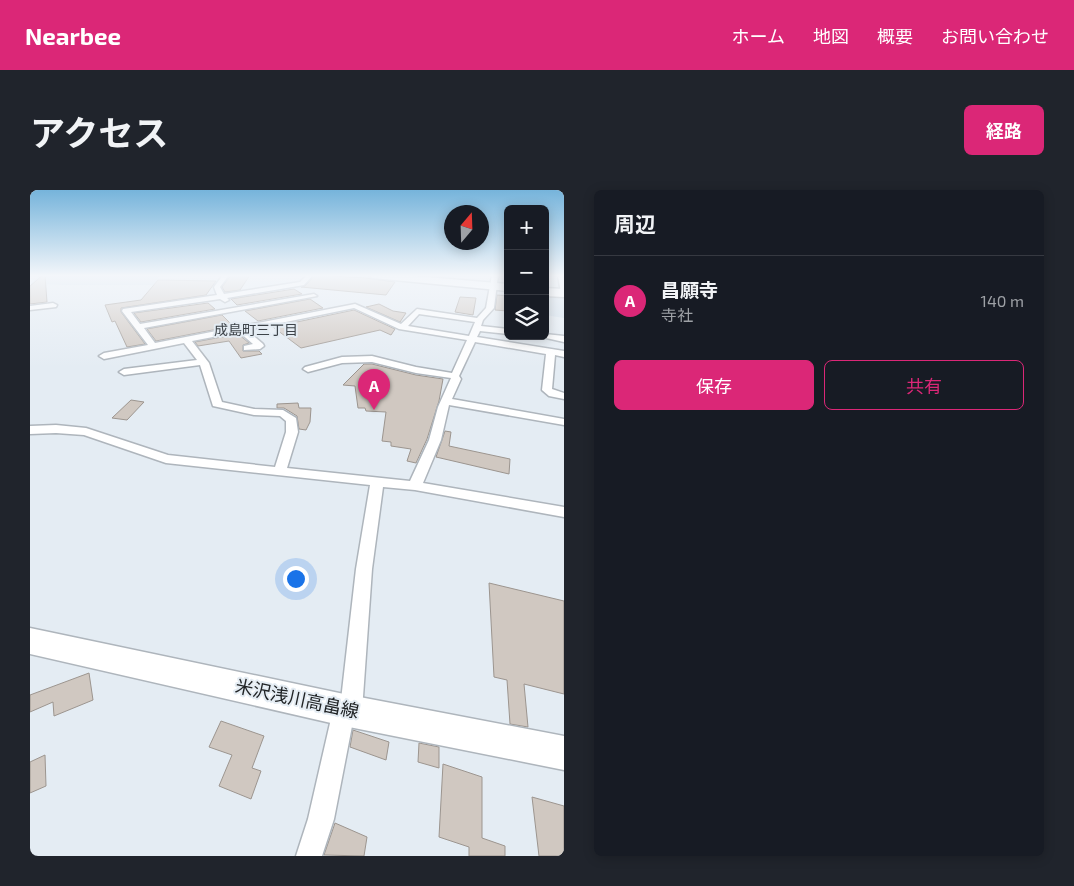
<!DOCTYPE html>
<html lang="ja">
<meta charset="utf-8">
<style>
:root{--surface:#171b24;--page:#20242c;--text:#f1f3f6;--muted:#9ea1a6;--line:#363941;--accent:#db2777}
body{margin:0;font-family:"Exo 2","Noto Sans JP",sans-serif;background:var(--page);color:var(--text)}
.controls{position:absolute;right:15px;top:15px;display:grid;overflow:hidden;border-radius:8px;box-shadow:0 2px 12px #0003}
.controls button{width:45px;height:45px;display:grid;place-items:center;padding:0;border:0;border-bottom:1px solid var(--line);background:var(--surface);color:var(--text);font:25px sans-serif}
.compass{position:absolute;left:414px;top:15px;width:45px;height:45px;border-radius:50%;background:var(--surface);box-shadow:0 2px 12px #0003;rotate:19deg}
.you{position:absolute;left:265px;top:388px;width:18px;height:18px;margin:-12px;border:4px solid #fff;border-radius:50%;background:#1a73e8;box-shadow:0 0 0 8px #1a73e833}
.badge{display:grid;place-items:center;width:32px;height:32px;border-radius:50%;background:var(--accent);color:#fff;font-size:16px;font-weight:700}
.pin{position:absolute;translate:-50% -41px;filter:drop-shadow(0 1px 2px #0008)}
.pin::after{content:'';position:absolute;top:26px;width:18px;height:15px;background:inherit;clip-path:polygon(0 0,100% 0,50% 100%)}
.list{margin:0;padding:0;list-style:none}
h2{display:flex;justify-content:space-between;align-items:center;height:65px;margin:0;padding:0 20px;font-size:21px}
h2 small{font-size:16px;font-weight:400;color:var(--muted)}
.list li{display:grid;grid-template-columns:32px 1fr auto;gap:15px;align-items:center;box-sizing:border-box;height:90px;padding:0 20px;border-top:1px solid var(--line)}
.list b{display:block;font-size:19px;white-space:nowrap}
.list p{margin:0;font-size:16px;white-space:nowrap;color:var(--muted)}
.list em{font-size:16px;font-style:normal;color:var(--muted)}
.actions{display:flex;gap:10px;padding:15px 20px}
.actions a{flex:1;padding:11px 0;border:1px solid var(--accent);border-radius:8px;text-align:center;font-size:18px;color:var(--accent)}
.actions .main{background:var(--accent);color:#fff}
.icon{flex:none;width:28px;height:28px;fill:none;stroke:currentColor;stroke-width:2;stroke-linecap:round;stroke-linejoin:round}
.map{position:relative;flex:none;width:534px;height:666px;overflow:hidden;border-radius:8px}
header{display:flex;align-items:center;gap:30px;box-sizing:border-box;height:70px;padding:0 25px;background:var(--accent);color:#fff}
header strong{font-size:24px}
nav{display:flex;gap:28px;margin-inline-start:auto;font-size:18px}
.intro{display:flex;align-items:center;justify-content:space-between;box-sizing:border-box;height:120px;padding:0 30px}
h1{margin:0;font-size:35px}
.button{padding:12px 22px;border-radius:8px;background:var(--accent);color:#fff;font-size:18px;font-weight:700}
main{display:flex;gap:30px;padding:0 30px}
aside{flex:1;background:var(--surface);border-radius:8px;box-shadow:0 2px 12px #0003}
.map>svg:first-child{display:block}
.built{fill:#d2e0ec}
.building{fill:#d0c8c1;stroke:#9c958f}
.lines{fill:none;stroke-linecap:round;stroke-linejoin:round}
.minor-casing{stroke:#aeb5bc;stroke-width:3}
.secondary-casing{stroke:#aeb5bc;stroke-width:3}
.trunk-casing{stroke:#aeb5bc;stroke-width:3}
.minor{fill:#fff;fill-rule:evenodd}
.secondary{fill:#fff;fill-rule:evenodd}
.trunk{fill:#fff;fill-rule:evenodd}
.labels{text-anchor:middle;stroke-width:4;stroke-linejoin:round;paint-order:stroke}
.far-neighbourhood-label{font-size:14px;fill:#3d4349;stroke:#e4ecf3}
.near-street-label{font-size:18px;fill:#202325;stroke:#e4ecf3}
</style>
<header>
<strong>Nearbee</strong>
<nav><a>ホーム</a><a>地図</a><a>概要</a><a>お問い合わせ</a></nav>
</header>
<div class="intro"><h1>アクセス</h1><a class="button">経路</a></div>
<main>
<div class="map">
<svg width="534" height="666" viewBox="0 0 534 666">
<rect width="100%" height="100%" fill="#e4ecf3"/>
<g class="built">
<polygon points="11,85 86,85 129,86 124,95 31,95 13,94 1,95 1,93"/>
<polygon points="515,105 534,107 534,128 515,125"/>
</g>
<g class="building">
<polygon points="13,85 15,85 17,112 0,114 0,96"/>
<polygon points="201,85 220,85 210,100 195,102 192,97"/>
<polygon points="285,85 336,88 365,92 356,105 271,97 275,96"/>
<polygon points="128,90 186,91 176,105 91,118 91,122 115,154 97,157 85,131 82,132 75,115 111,110"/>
<polygon points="264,99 272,104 207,115 201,109"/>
<polygon points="467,105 478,106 478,121 465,120"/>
<polygon points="430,107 446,108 443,125 425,122"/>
<polygon points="280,109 293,118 228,131 215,121"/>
<polygon points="178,113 185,119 111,132 104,123"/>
<polygon points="349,114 363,121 376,123 370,132 336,117"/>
<polygon points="324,120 365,139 361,145 350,140 271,158 243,137"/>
<polygon points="192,125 203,136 126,151 117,139"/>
<polygon points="208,144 219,153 213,155 213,161 229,161 232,164 211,168 199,151 168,156 165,152"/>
<polygon points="334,174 342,174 386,185 413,189 409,211 397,249 386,273 377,271 381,259 361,256 361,252 352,251 356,222 336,221 335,218 328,218 325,196 313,195"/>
<polygon points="101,210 114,212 97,230 82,228"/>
<polygon points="268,213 269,218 281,218 280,232 276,240 269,239 267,226 254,218 247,218 247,214"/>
<polygon points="415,241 421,242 419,256 480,269 479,284 406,267"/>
<polygon points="459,393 534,411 534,504 494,494 498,537 480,534 477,490 464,487"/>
<polygon points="59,483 63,510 24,526 23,512 0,522 0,505"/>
<polygon points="191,531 234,546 222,578 231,581 221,609 189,596 202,565 179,557"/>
<polygon points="323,540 359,552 356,570 320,557"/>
<polygon points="389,553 409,557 409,578 388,572"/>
<polygon points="15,565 16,596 0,603 0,572"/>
<polygon points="413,574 452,587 452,648 475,656 475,666 439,666 439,657 409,647"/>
<polygon points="502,607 534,616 534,666 509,666"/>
<polygon points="305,633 337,647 334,666 294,665"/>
</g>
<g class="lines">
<g class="minor-casing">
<g id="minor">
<path d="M193 85H199L190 97 194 104 270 92 277 85H283L274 95 197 108 199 110 195 112 190 109 101 122 110 134 284 104 287 106 114 138 125 153 325 114 371 134 387 119 447 128 456 118 462 85H468L464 118 453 130 451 136 478 139V144L450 141 447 147 534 161V167L525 165 522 199 534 203V209L519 206 512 200 516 164 445 152 429 186 431 189 422 209 534 229V235L419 215 411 250 393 293 534 317V327L385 300 353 297 342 379 332 521 329 529 323 531 304 629 292 666H266L278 629 303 520 306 512 311 510 326 379 340 295 136 273 54 245 26 243 0 244V236L26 235 56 238 138 265 245 277 256 242V231L250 226 224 225 183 216 170 175 94 185 89 182 94 179 167 170 154 153 74 169 69 166 74 163 118 155 92 121 93 119 187 105 184 97ZM324 118 369 139 437 150 422 183 386 177 342 166 312 167 275 177 273 179 278 182 312 173 342 172 386 183 421 188 408 217 399 250 380 291 257 278 268 242 266 228 253 220 224 219 192 212 179 173 162 151 209 142 223 154 214 156V160L230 159 234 156 233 154 217 140ZM389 124 445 132 439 146 378 136Z"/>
<polygon points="528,85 534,85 534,105 531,103"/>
<polygon points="23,113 27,115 26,117 0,120 0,116"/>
<polygon points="515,144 534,146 534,152 507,146 515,146"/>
</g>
</g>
<g class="secondary-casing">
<polygon id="secondary" points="0,438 314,504 534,546 534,580 314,536 0,464"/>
</g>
<g class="trunk-casing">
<g id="trunk">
<polygon points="338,85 373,85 478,94 478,101 343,88"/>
<polygon points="515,98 534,99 534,107 515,106"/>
</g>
</g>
<use href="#minor" class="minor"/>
<use href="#secondary" class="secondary"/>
<use href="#trunk" class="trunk"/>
</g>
<linearGradient id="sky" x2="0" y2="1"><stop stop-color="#76b4db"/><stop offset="0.48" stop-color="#f3f6fa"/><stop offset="1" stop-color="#f3f6fa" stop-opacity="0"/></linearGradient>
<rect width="534" height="178" fill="url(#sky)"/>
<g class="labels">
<g class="far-neighbourhood-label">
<text x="226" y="145">成島町三丁目</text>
</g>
<g class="near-street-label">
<text transform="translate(267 509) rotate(12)" y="6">米沢浅川高畠線</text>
</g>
</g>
</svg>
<div class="controls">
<button>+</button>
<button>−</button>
<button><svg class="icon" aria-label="layers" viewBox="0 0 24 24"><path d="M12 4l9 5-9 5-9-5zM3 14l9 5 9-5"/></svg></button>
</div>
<svg class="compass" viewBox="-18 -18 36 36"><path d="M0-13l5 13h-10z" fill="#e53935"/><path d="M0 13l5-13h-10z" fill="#9ea1a6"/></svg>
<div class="you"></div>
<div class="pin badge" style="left:344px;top:220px">A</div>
</div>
<aside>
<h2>周辺<small></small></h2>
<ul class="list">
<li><span class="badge">A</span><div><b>昌願寺</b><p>寺社</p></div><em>140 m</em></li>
</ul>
<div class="actions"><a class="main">保存</a><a>共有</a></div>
</aside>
</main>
